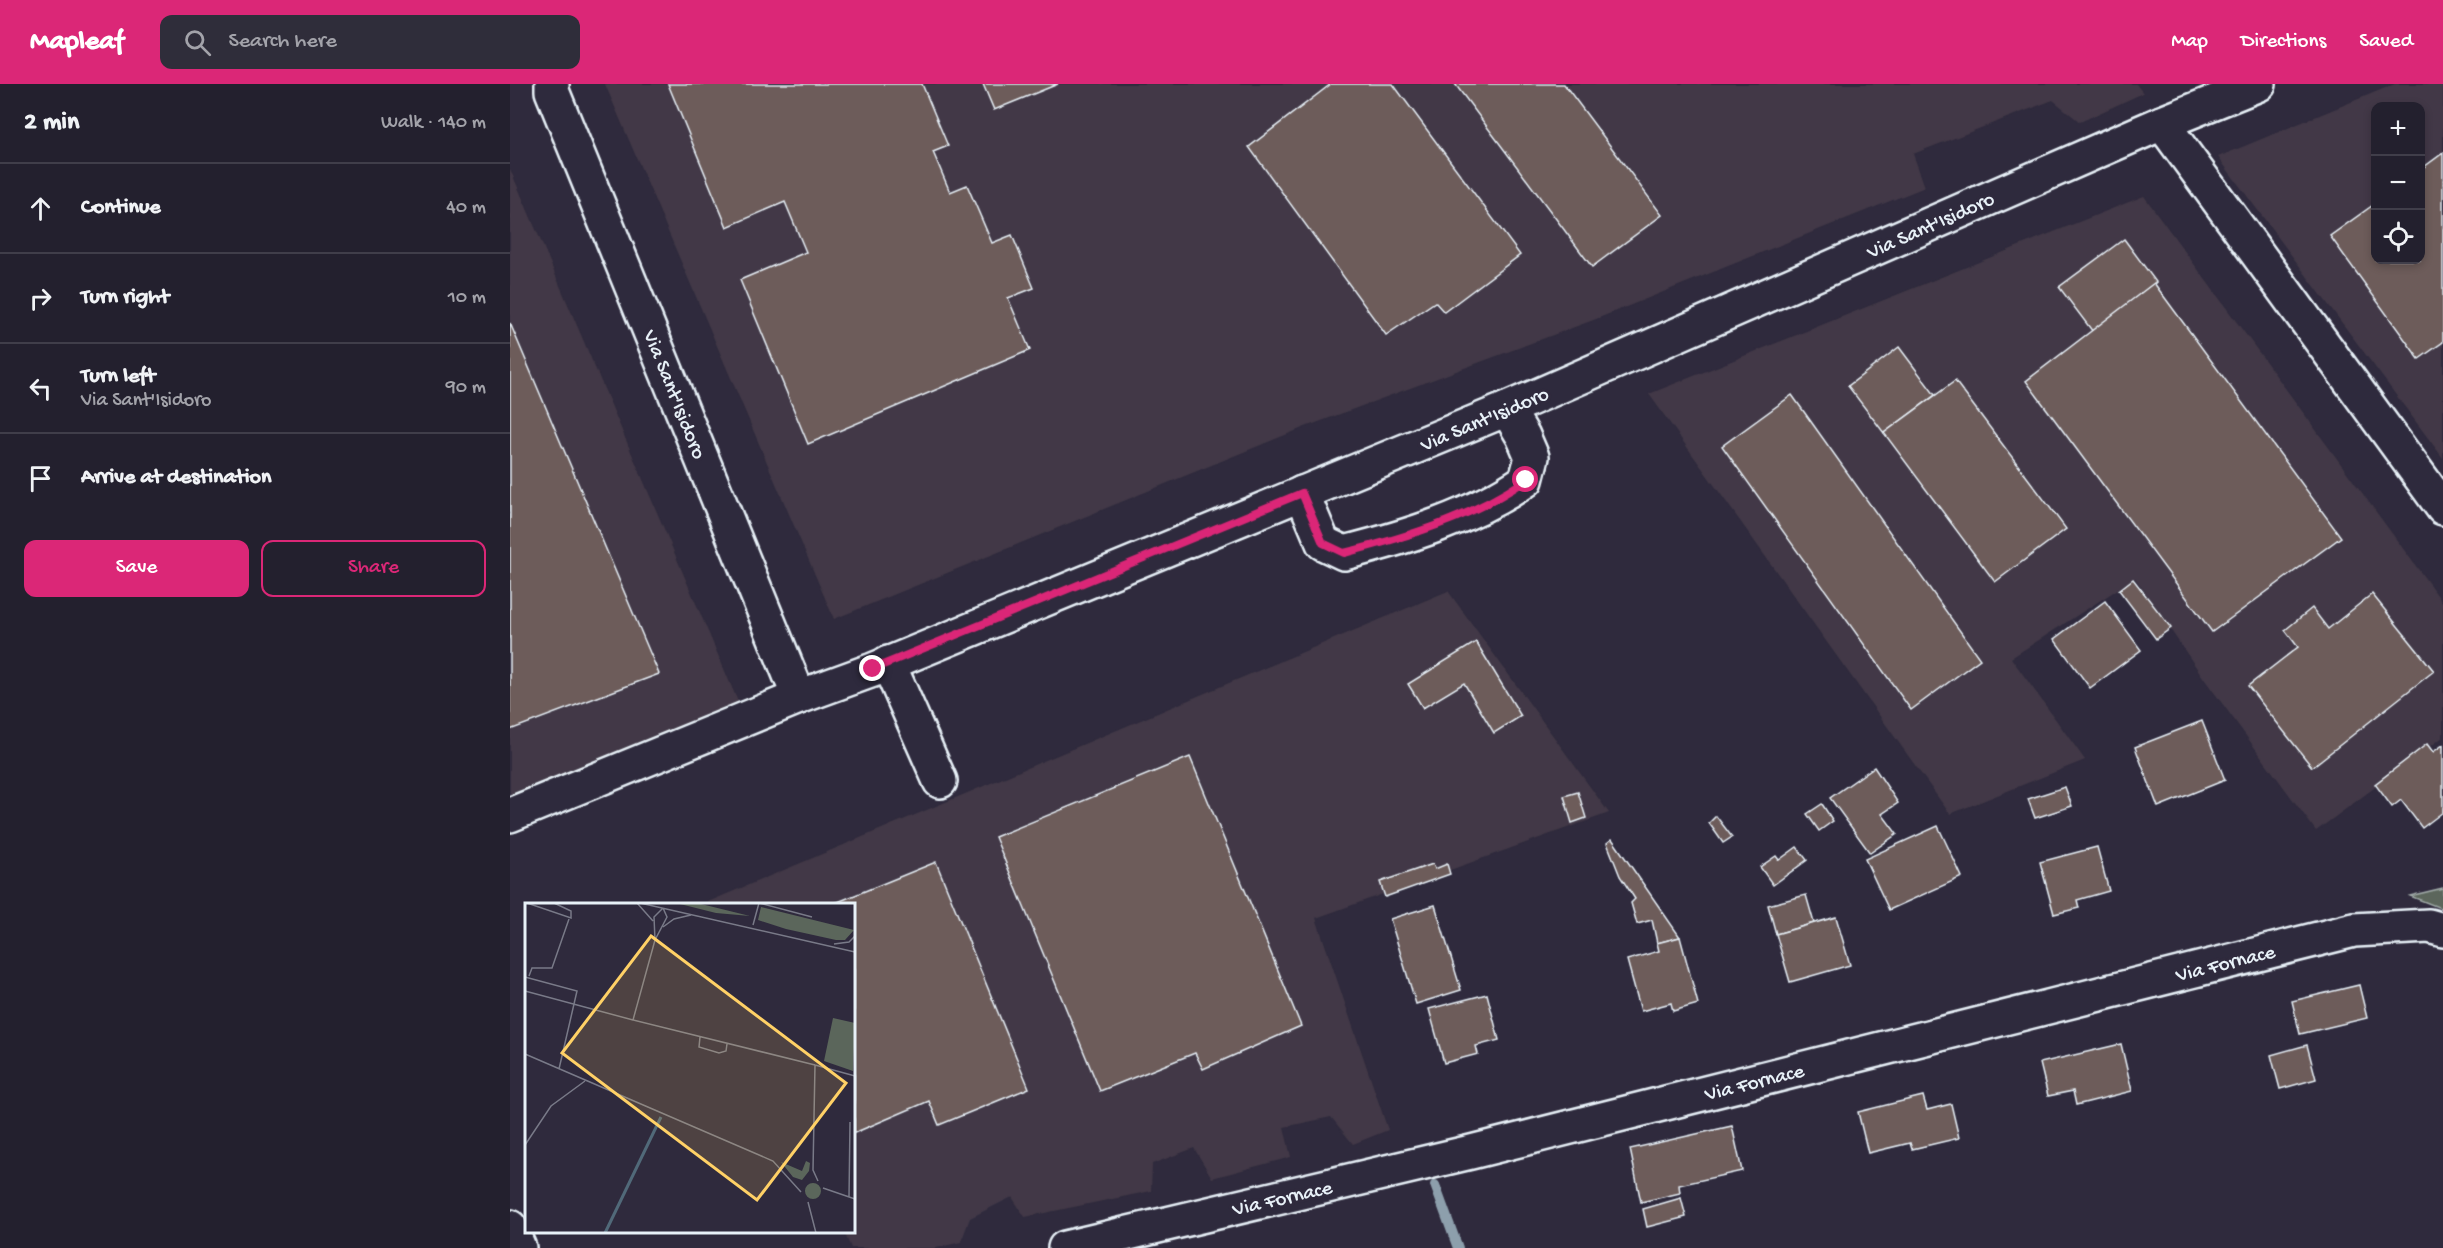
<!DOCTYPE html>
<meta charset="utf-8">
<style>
:root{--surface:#23202e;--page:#2f2d3a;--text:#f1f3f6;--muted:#a3a3aa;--line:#403e4a;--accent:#db2777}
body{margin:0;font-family:"Gochi Hand",sans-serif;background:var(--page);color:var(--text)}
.controls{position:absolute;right:18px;top:18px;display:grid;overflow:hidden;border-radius:12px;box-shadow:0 3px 9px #0003}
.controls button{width:54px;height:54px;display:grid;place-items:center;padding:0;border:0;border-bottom:2px solid var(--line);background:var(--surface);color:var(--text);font:30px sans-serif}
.stop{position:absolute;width:18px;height:18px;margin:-14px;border:4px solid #db2777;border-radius:50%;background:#fff}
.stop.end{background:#db2777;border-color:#fff;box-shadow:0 2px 6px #0008}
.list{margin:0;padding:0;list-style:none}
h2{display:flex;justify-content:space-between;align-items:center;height:78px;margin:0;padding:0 24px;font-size:26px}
h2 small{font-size:20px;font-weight:400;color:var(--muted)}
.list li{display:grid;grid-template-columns:39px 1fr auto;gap:18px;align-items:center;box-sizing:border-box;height:90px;padding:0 24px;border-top:2px solid var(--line)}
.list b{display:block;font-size:22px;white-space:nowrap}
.list p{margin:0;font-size:20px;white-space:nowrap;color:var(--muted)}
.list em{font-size:20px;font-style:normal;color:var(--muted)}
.actions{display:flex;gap:12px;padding:18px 24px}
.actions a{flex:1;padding:14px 0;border:2px solid var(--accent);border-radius:12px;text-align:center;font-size:21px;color:var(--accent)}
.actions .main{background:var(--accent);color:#fff}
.icon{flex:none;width:33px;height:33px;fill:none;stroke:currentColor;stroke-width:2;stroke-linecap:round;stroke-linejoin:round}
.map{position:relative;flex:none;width:1933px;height:1164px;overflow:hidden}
header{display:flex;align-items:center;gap:36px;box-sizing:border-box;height:84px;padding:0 30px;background:var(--accent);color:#fff}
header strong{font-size:28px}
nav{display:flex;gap:33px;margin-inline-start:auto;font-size:21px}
.search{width:420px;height:54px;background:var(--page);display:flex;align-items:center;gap:15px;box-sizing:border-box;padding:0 21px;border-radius:12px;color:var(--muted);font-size:22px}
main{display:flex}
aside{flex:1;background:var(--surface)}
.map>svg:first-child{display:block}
.built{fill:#423946;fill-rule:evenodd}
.grass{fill:#5b665b;stroke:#a2acaa;stroke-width:1.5}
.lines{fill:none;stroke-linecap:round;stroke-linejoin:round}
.stream{stroke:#8d9fac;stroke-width:10}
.building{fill:#6d5b5a;stroke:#e8f1f8;stroke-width:1.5}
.minor-casing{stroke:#e8f1f8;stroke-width:38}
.tertiary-casing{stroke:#e8f1f8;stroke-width:38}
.minor{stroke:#2f2a3d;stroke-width:33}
.tertiary{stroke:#2f2a3d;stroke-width:33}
.route{stroke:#db2777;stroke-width:8}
.labels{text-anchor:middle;stroke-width:6;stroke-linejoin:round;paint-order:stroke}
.street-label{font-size:21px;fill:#e8f1f8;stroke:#2f2a3d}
.inset-river{fill:none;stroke:#516979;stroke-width:3}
.inset-road{fill:none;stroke:#797a88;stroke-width:1.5}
.view{fill:#ffd166;fill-opacity:0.15;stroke:#ffd166;stroke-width:3}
.inset-edge{fill:none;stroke:#e8f1f8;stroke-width:3}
</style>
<header>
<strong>Mapleaf</strong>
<div class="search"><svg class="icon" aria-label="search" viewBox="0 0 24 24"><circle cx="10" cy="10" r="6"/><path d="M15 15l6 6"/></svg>Search here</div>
<nav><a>Map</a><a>Directions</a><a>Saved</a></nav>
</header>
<main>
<aside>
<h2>2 min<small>Walk · 140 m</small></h2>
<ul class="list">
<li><svg class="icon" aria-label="ahead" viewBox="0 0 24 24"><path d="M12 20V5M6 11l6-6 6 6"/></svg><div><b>Continue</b></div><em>40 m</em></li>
<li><svg class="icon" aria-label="right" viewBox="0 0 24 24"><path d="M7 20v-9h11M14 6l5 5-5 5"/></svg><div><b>Turn right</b></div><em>10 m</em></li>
<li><svg class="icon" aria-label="left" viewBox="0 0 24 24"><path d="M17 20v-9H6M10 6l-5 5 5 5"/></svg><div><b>Turn left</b><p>Via Sant'Isidoro</p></div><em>90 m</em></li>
<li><svg class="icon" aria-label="arrive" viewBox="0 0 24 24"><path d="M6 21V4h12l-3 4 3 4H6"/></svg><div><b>Arrive at destination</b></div></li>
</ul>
<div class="actions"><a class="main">Save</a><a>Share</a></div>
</aside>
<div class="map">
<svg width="1933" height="1164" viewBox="0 0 1933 1164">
<rect width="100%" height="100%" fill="#2f2a3d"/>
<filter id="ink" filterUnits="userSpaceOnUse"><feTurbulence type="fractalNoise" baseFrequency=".0167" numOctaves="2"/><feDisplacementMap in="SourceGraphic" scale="12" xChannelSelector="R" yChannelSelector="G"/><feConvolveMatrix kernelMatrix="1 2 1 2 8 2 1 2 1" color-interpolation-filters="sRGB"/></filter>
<g filter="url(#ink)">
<g class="built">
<polygon points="95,0 1626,0 1633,9 1570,38 1543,16 1403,70 1415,103 1086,235 795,343 324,535"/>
<path d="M1885 0H1933V374L1708 73ZM1866 22H1910V176H1866Z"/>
<polygon points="0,85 229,620 0,711"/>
<polygon points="1634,112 1933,519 1933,653 1806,747 1695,596 1625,494 1501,574 1575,676 1440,730 1139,310"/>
<polygon points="938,507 1099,729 806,834 878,1046 843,1060 821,1033 774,1043 781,1073 702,1094 684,1064 642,1080 641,1107 515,1133 502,1113 460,1134 451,1158 426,1164 341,1164 334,1148 344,1148 344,820 199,820 198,818"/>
</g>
<polygon class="grass" points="1933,804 1933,825 1900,812"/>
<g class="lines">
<polyline class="stream" points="925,1101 948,1164"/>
</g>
<g class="building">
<polygon points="158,0 412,0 438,62 423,68 440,108 457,101 482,159 502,151 524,204 498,214 520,266 298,360 230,196 296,168 275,118 217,143"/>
<polygon points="473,0 548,0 484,26"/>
<polygon points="821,0 883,0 1010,171 934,228 925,218 876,251 739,63"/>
<polygon points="945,0 1054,0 1152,131 1082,183"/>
<polygon points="1933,69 1933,258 1909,275 1820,152 1866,119 1866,176 1910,176 1910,86"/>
<polygon points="1614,155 1646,198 1583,248 1549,203"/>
<polygon points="1644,199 1831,453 1702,548 1516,297"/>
<polygon points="0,239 149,590 0,646"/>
<polygon points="1389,263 1425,311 1374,349 1338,302"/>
<polygon points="1445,297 1556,445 1485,498 1374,349"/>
<polygon points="1282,311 1470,575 1401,626 1212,362"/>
<polygon points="1623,495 1661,544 1646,555 1609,506"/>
<polygon points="1862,510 1924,587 1802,683 1738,602 1788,563 1775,546 1802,524 1818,545"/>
<polygon points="1595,517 1631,566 1580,604 1544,555"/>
<polygon points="966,558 1011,632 984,649 954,599 913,624 898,600"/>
<polygon points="1692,637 1715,696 1648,723 1625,663"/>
<polygon points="1917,660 1923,668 1933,661 1933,728 1912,744 1891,716 1882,723 1865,700"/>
<polygon points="680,673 791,942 693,985 685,969 590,1007 485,753"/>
<polygon points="1364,683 1388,719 1372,730 1387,750 1360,769 1320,714"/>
<polygon points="1555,703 1562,722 1525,734 1518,715"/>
<polygon points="1068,708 1076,734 1062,739 1054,712"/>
<polygon points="1312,720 1323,737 1309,747 1297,730"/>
<polygon points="1206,732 1222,753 1213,759 1199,739"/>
<polygon points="1428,742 1452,793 1379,826 1355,775"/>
<polygon points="1102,755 1170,853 1147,859 1142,836 1127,840 1121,819 1125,815 1110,792 1097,759"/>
<polygon points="1287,763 1297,776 1263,801 1250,783 1266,772 1269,776"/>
<polygon points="1587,763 1599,807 1567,816 1569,824 1544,830 1530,778"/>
<polygon points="426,778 519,1004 429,1041 419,1017 344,1049 344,820 323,820"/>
<polygon points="923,780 925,785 937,780 940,790 875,813 870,798"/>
<polygon points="1296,811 1304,839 1266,850 1258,821"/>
<polygon points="925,821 951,906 906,920 880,835"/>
<polygon points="1326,833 1340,881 1280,898 1266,850"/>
<polygon points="1170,853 1188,920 1163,927 1161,919 1131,927 1117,876 1149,867 1147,859"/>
<polygon points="1849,901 1857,934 1790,950 1782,917"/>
<polygon points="977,910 989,956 966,962 968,970 934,979 919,925"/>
<polygon points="1611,960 1622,1007 1566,1021 1563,1007 1538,1012 1530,979"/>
<polygon points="1797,961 1806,995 1770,1005 1761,971"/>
<polygon points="1413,1012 1417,1026 1441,1020 1449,1054 1402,1065 1400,1059 1358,1069 1348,1028"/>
<polygon points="1222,1042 1232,1087 1169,1101 1170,1109 1131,1118 1120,1065"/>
<polygon points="1171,1114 1176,1133 1137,1143 1133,1125"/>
</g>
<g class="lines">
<g class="minor-casing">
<g id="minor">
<polyline points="42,0 42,7 289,613 363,586 997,325 1652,39"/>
<polyline points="1749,0 1652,39 1933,424"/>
<path d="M792 409 813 459 834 469C897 453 963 433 1016 396L1022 373 1013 352 997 325"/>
<polyline points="378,579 430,697"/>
<polyline points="0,731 289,613"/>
<polyline points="0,1143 9,1164"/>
</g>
</g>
<g class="tertiary-casing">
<polyline id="tertiary" points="555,1164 961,1068 1844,846 1919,842 1933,846"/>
</g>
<use href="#minor" class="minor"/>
<use href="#tertiary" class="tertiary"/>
</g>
</g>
<g class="lines" filter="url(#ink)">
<path class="route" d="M363 585 792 409 813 459 834 469C897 453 963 433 1016 396"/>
</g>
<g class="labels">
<g class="street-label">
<text transform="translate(1420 140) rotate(-24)" y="7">Via Sant'Isidoro</text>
<text transform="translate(166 310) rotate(68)" y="7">Via Sant'Isidoro</text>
<text transform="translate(974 334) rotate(-23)" y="7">Via Sant'Isidoro</text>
<text transform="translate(1715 878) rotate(-14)" y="7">Via Fornace</text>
<text transform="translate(1244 997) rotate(-14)" y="7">Via Fornace</text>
<text transform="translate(772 1113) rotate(-13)" y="7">Via Fornace</text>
</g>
</g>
<g transform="translate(15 819)">
<rect width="330" height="330" fill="#2f2a3d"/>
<path d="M151 0H172L225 13 191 10ZM236 4 329 27 320 37H311L261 26 233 17ZM281 258 285 260 284 268 277 277 268 274 256 259 277 268ZM280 288a8 8 0 1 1 16 0a8 8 0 1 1-16 0Z" fill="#5b665b"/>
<path d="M308 115 330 120 328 168 299 158Z" fill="#5b665b"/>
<path class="inset-river" d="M80 330 136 214"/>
<path class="inset-road" d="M2 0 46 15V8L29 0M112 0 128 18M115 0 330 49M234 0 287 14M138 5 142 14 130 37 108 117 290 162M228 22 234 0M138 24 149 16 166 12M130 37 129 14 138 5M309 41 324 39 330 33M4 73 7 65H27L44 16M0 74 52 88 34 166M0 88 108 117M175 134 174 144 194 150 201 148 202 141M0 151 248 258 276 289M0 242 26 203 60 178M293 278 288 267 290 162 330 173M298 285 330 296M324 294 325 219M283 299 291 330"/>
<path class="view" d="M126 33 321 180 232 297 37 150Z"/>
<rect width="330" height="330" class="inset-edge"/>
</g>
</svg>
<div class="controls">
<button>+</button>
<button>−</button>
<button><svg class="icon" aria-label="locate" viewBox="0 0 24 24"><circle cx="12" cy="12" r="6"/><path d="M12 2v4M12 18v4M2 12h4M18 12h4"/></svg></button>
</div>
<div class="stop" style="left:1016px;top:396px"></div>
<div class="stop end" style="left:363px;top:585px"></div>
</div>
</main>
